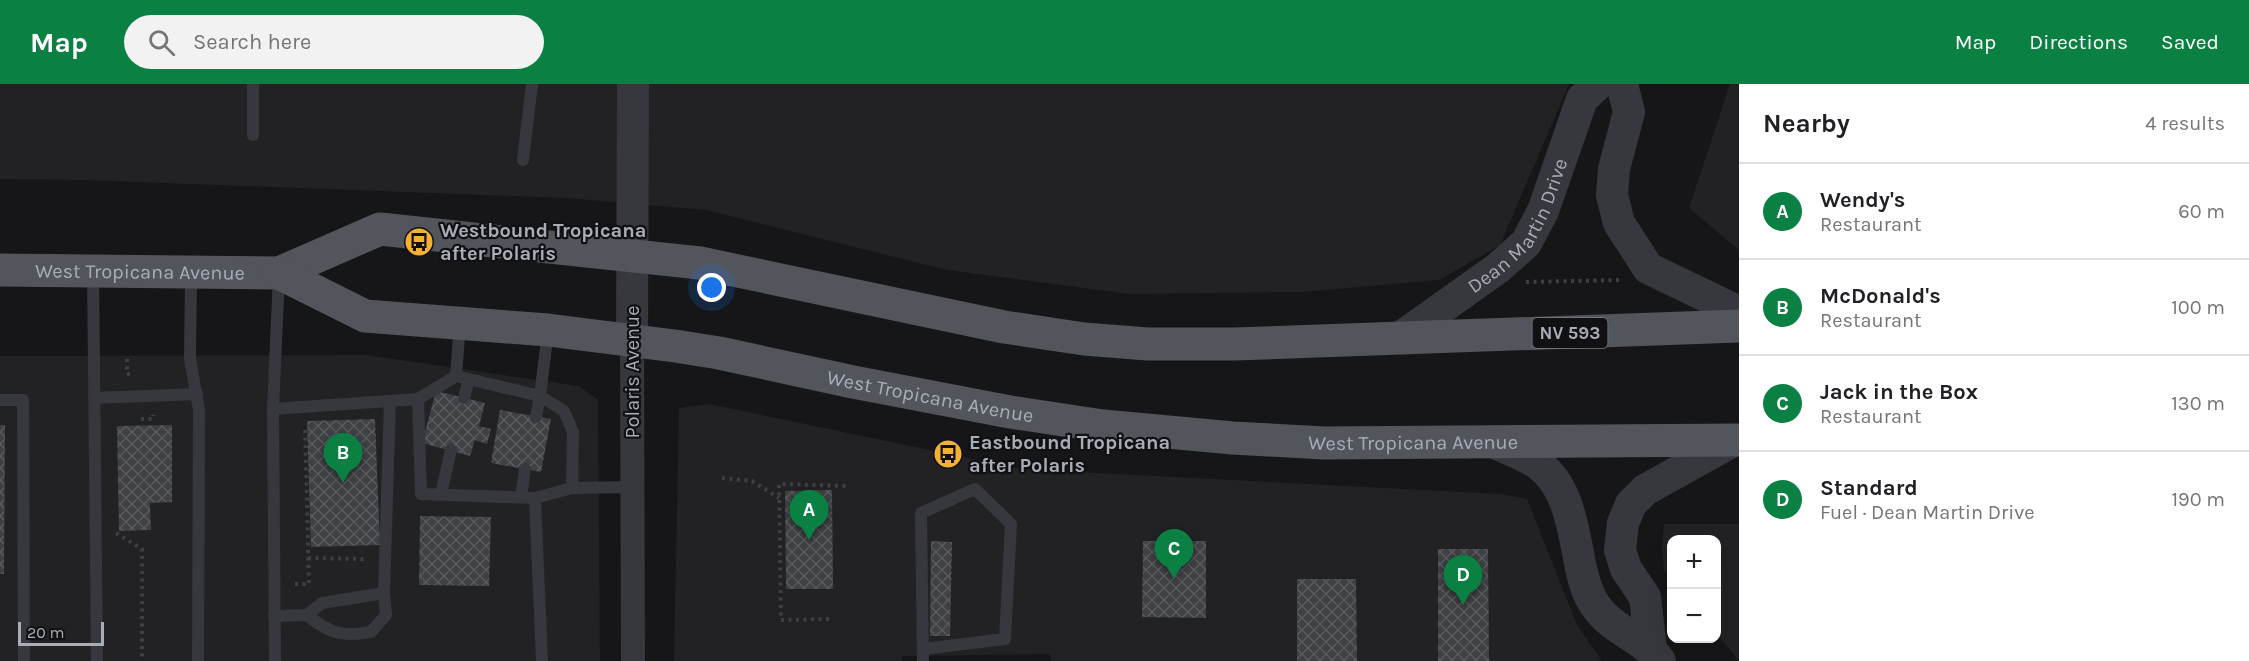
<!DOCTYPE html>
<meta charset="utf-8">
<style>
:root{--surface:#fff;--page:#f2f2f2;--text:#202124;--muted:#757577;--line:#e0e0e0;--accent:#0b8043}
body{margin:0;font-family:Karla,sans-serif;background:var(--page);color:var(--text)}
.controls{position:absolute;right:18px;bottom:18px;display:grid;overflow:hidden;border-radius:12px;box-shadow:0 6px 24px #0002}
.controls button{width:54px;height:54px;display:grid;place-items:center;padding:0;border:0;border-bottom:2px solid var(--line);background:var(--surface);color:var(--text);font:30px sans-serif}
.scale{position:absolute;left:18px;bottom:15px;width:86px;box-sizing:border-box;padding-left:6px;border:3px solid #a8adb8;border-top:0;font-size:16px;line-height:21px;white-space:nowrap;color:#a8adb8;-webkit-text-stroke:4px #111113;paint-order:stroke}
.you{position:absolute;left:712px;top:204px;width:21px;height:21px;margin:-15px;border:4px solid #fff;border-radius:50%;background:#1a73e8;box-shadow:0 0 0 9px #1a73e833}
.badge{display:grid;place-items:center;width:39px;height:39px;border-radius:50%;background:var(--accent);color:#fff;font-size:20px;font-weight:700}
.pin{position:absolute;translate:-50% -50px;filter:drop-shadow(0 2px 3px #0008)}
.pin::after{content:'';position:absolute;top:32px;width:21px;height:18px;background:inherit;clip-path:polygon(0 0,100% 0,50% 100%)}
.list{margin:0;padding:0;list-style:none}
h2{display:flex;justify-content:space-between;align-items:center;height:78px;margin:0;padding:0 24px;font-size:26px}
h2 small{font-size:20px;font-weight:400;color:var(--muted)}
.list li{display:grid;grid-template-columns:39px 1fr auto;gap:18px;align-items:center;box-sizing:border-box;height:96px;padding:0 24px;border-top:2px solid var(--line)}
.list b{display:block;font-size:22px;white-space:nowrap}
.list p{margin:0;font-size:20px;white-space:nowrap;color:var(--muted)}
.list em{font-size:20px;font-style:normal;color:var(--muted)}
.icon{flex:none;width:33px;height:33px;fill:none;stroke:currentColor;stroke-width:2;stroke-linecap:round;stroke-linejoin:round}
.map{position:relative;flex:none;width:1739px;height:577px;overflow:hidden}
header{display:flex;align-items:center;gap:36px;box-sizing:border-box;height:84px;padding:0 30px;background:var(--accent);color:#fff}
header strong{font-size:28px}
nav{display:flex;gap:33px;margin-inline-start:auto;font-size:21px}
.search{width:420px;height:54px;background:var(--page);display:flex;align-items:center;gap:15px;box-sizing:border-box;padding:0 21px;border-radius:33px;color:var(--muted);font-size:22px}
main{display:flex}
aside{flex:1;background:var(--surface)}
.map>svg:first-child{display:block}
.built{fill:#222225}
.building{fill:url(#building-cross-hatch)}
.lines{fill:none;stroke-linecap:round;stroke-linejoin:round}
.path{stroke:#3d3f44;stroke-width:4;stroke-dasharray:3 4.5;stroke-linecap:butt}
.service{stroke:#37383d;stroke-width:12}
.minor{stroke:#37383d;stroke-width:24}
.tertiary{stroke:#37383d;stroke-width:32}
.primary{stroke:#53555c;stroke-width:33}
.labels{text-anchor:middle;stroke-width:4.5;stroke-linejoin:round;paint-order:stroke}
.shield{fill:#111113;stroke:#7b7e86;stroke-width:1.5}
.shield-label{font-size:18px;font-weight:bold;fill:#a8adb8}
.street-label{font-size:20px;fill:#a8adb8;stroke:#111113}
.poi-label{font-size:20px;font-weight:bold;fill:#a8adb8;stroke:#111113;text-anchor:start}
</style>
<header>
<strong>Map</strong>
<div class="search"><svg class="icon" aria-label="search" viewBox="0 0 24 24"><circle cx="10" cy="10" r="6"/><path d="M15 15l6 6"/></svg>Search here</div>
<nav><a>Map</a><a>Directions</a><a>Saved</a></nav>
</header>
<main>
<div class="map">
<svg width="1739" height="577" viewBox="0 0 1739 577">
<defs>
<pattern id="building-cross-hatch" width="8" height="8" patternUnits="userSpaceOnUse" patternTransform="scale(1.5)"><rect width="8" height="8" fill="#404145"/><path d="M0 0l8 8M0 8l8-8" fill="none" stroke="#595a5e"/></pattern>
</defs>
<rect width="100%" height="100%" fill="#161618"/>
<g class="built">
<polygon points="0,0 1569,0 1500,161 1439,196 1301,208 1130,210 947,186 706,126 567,114 84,96 0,95"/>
<polygon points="1730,0 1739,0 1739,166 1689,124"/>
<polygon points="366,271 579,302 598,316 600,577 0,577 0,272"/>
<polygon points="709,320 1020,385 1501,410 1527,415 1577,541 1602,577 1051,577 1050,570 902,572 902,577 674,577 679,324"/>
<polygon points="1664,440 1739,440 1739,577 1717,550 1716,456 1672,456 1671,495 1664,486 1662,463"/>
</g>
<g class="building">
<polygon points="436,307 485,319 479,342 491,345 487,360 475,356 470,372 422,359"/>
<polygon points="500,326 551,335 541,388 491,379"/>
<polygon points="375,335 380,461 311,463 307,337"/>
<polygon points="0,341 5,341 4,490 0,490"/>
<polygon points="172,341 172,418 150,419 151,446 119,447 117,342"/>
<polygon points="832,406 833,505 786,505 785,407"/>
<polygon points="420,432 491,433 489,502 419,501"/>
<polygon points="931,457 952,458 950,552 930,552"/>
<polygon points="1143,457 1206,457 1206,534 1142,533"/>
<polygon points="1438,465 1488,465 1489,577 1438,577"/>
<polygon points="1297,495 1356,495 1357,577 1297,577"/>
</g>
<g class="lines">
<g class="path">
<polyline points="1526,198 1621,196"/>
<polyline points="127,275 127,290 130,290"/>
<polyline points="141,335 153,335 153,331"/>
<polyline points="722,394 752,397 779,414"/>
<polyline points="116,449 142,465 142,577"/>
<polyline points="308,474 364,475"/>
<polyline points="295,500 309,500 305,342"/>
<polyline points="829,535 781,536 779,400 848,402"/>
</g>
<g class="service">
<polyline points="253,0 253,51"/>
<polyline points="523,76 532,0"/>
<polyline points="93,188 97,577"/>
<polyline points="191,189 190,275 199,326 198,577"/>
<polyline points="460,239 456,292 540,312 548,247"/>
<polyline points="94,314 197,310"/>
<polyline points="464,314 469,295"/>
<polyline points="418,315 456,292"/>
<polyline points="0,316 23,316 24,577"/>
<polyline points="273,325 418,315 421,410 535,414 542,577"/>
<polyline points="536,333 540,312 564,327 573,348 572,404"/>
<polyline points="441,410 451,366"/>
<polyline points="521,413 525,385"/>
<polyline points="535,414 572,404 632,403"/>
<path d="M307 531C330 550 343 553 371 548L386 531 384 509 390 317"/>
<polyline points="274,532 307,531 322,519 384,509"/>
<polyline points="923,565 1005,555 1011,440 975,405 921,429 923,577"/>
<polyline points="275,577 273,325 279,191"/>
</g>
<polyline class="minor" points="632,257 633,577"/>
<g class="tertiary">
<polyline points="1622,0 1629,28 1614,85 1612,111 1619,139 1648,184 1739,228"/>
<path id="s1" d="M1401 253 1498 184 1526 159 1543 127 1582 15 1598 0"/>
<polyline points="632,257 633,0"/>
<path d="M1493 358C1507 365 1525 371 1538 380 1566 400 1572 438 1578 469 1581 486 1585 507 1595 521 1611 546 1643 553 1660 577"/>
<polyline points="1651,565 1645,513 1626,485 1620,466 1623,439 1631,420 1645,406 1735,356"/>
</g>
<g class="primary">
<path id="s2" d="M0 186 279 189 380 145 700 179 1004 243 1084 255 1148 260H1234L1739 242"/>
<path id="s3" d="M279 189 365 232 548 246 675 262 719 269 853 298 1010 328 1103 342 1233 354 1324 359 1739 356"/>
</g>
</g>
<defs>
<g id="bus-disc" transform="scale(1.5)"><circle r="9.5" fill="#f2b134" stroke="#111113"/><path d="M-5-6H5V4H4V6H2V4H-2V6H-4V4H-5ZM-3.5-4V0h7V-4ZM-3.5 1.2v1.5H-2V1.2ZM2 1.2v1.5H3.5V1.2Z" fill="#111"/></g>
</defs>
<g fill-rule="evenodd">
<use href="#bus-disc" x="419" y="158"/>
<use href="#bus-disc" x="948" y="370"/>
</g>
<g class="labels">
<rect class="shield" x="1532.5" y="234" width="75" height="30" rx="4.5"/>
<g class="shield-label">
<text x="1570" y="255">NV 593</text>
</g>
<g class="street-label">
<text dy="7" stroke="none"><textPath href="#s1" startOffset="166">Dean Martin Drive</textPath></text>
<text dy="7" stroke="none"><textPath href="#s2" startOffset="140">West Tropicana Avenue</textPath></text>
<text transform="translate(632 288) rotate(-90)" y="7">Polaris Avenue</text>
<text dy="7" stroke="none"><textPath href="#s3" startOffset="668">West Tropicana Avenue</textPath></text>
<text dy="7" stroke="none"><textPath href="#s3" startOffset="1154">West Tropicana Avenue</textPath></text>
</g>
<g class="poi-label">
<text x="440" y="153">Westbound Tropicana<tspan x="440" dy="23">after Polaris</tspan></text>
<text x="969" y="365">Eastbound Tropicana<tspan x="969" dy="23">after Polaris</tspan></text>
</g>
</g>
</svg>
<div class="controls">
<button>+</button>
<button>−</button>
</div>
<div class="scale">20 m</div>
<div class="you"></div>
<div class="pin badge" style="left:809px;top:456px">A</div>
<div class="pin badge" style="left:343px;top:399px">B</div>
<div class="pin badge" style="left:1174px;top:495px">C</div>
<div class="pin badge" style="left:1463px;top:521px">D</div>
</div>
<aside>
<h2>Nearby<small>4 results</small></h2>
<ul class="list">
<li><span class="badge">A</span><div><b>Wendy's</b><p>Restaurant</p></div><em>60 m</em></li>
<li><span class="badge">B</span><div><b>McDonald's</b><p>Restaurant</p></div><em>100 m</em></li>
<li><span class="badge">C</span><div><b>Jack in the Box</b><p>Restaurant</p></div><em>130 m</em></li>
<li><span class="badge">D</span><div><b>Standard</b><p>Fuel · Dean Martin Drive</p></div><em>190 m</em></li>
</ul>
</aside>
</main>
